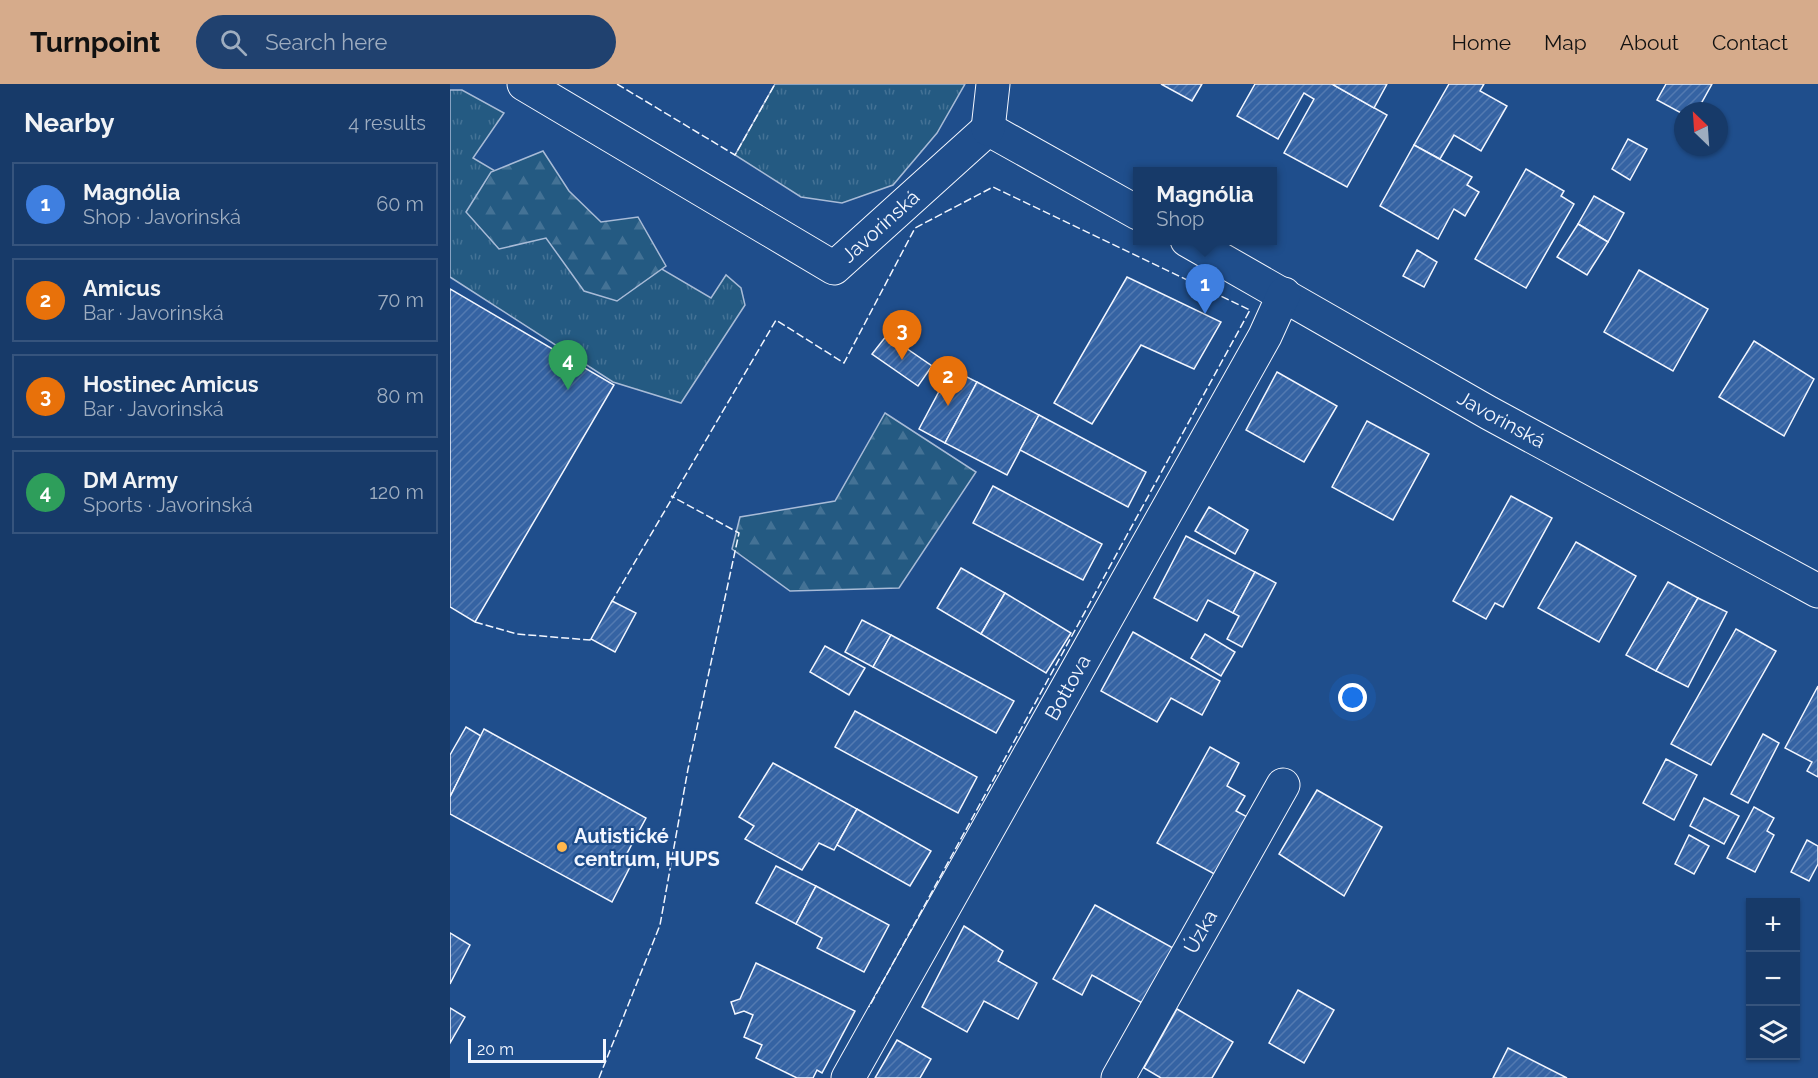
<!DOCTYPE html>
<meta charset="utf-8">
<style>
:root{--surface:#173a69;--page:#20416f;--text:#f1f3f6;--muted:#9eadc0;--line:#36547d;--accent:#d6ab8b}
body{margin:0;font-family:Raleway,sans-serif;background:var(--page);color:var(--text)}
.controls{position:absolute;right:18px;bottom:18px;display:grid;overflow:hidden;border-radius:0px;box-shadow:0 2px 4px #0004}
.controls button{width:54px;height:54px;display:grid;place-items:center;padding:0;border:0;border-bottom:2px solid var(--line);background:var(--surface);color:var(--text);font:30px sans-serif}
.compass{position:absolute;left:1224px;top:18px;width:54px;height:54px;border-radius:50%;background:var(--surface);box-shadow:0 2px 4px #0004;rotate:335deg}
.scale{position:absolute;left:18px;bottom:15px;width:138px;box-sizing:border-box;padding-left:6px;border:3px solid #f2f6ff;border-top:0;font-size:16px;line-height:21px;white-space:nowrap;color:#f2f6ff;-webkit-text-stroke:4px #1f4e8c;paint-order:stroke}
.you{position:absolute;left:903px;top:614px;width:21px;height:21px;margin:-15px;border:4px solid #fff;border-radius:50%;background:#1a73e8;box-shadow:0 0 0 9px #1a73e833}
.badge{display:grid;place-items:center;width:39px;height:39px;border-radius:50%;background:var(--accent);color:#fff;font-size:20px;font-weight:700}
.pin{position:absolute;translate:-50% -50px;filter:drop-shadow(0 2px 3px #0008)}
.pin::after{content:'';position:absolute;top:32px;width:21px;height:18px;background:inherit;clip-path:polygon(0 0,100% 0,50% 100%)}
.popup{position:absolute;left:683px;top:83px;width:144px;height:78px;box-sizing:border-box;display:grid;place-content:center;border-radius:0px;background:var(--surface);filter:drop-shadow(0 2px 4px #0005);font-size:20px;white-space:nowrap;color:var(--muted)}
.popup b{font-size:22px;color:var(--text)}
.popup::after{content:'';position:absolute;left:50%;top:100%;margin-left:-12px;border:12px solid transparent;border-top-color:var(--surface)}
.list{margin:0;padding:0;list-style:none}
h2{display:flex;justify-content:space-between;align-items:center;height:78px;margin:0;padding:0 24px;font-size:26px}
h2 small{font-size:20px;font-weight:400;color:var(--muted)}
.list li{display:grid;grid-template-columns:39px 1fr auto;gap:18px;align-items:center;box-sizing:border-box;height:84px;margin:0 12px 12px;padding:0 12px;border:2px solid var(--line);border-radius:0px}
.list b{display:block;font-size:22px;white-space:nowrap}
.list p{margin:0;font-size:20px;white-space:nowrap;color:var(--muted)}
.list em{font-size:20px;font-style:normal;color:var(--muted)}
.icon{flex:none;width:33px;height:33px;fill:none;stroke:currentColor;stroke-width:2;stroke-linecap:round;stroke-linejoin:round}
.map{position:relative;flex:none;width:1368px;height:994px;overflow:hidden}
header{display:flex;align-items:center;gap:36px;box-sizing:border-box;height:84px;padding:0 30px;background:var(--accent);color:#111}
header strong{font-size:28px}
nav{display:flex;gap:33px;margin-inline-start:auto;font-size:21px}
.search{width:420px;height:54px;background:var(--page);display:flex;align-items:center;gap:15px;box-sizing:border-box;padding:0 21px;border-radius:33px;color:var(--muted);font-size:22px}
main{display:flex}
aside{flex:1;background:var(--surface)}
.map>svg:first-child{display:block}
.grass{fill:url(#grass-tufts);stroke:#a8bbd7;stroke-width:1.5}
.forest{fill:url(#forest-firs);stroke:#a8bbd7;stroke-width:1.5}
.building{fill:url(#building-hatch);stroke:#f2f6ff;stroke-width:1.5}
.lines{fill:none;stroke-linecap:round;stroke-linejoin:round}
.minor-casing{stroke:#f2f6ff;stroke-width:35}
.minor{stroke:#1f4e8c;stroke-width:33}
.fence{stroke:#f2f6ff;stroke-width:1.5;stroke-dasharray:8 3;stroke-linecap:butt}
.poi-dot{fill:#ffb74d;stroke:#1f4e8c;stroke-width:2}
.labels{text-anchor:middle;stroke-width:4.5;stroke-linejoin:round;paint-order:stroke}
.street-label{font-size:20px;fill:#f2f6ff;stroke:#1f4e8c}
.poi-label{font-size:20px;font-weight:bold;fill:#f2f6ff;stroke:#1f4e8c;text-anchor:start}
</style>
<header>
<strong>Turnpoint</strong>
<div class="search"><svg class="icon" aria-label="search" viewBox="0 0 24 24"><circle cx="10" cy="10" r="6"/><path d="M15 15l6 6"/></svg>Search here</div>
<nav><a>Home</a><a>Map</a><a>About</a><a>Contact</a></nav>
</header>
<main>
<aside>
<h2>Nearby<small>4 results</small></h2>
<ul class="list">
<li><span class="badge" style="background:#3f7fe0">1</span><div><b>Magnólia</b><p>Shop · Javorinská</p></div><em>60 m</em></li>
<li><span class="badge" style="background:#e8710a">2</span><div><b>Amicus</b><p>Bar · Javorinská</p></div><em>70 m</em></li>
<li><span class="badge" style="background:#e8710a">3</span><div><b>Hostinec Amicus</b><p>Bar · Javorinská</p></div><em>80 m</em></li>
<li><span class="badge" style="background:#2e9e5b">4</span><div><b>DM Army</b><p>Sports · Javorinská</p></div><em>120 m</em></li>
</ul>
</aside>
<div class="map">
<svg width="1368" height="994" viewBox="0 0 1368 994">
<defs>
<pattern id="grass-tufts" width="24" height="20" patternUnits="userSpaceOnUse" patternTransform="scale(1.5)"><rect width="24" height="20" fill="#245a82"/><path d="M3 7l-1-3M5 7V3M7 7l1-3M15 17l-1-3M17 17v-4M19 17l1-3" fill="none" stroke="#447295"/></pattern>
<pattern id="forest-firs" width="22" height="20" patternUnits="userSpaceOnUse" patternTransform="scale(1.5)"><rect width="22" height="20" fill="#245a82"/><path d="M5 1l3.5 6h-7zM16 11l3.5 6h-7z" fill="#447295"/></pattern>
<pattern id="building-hatch" width="6" height="6" patternUnits="userSpaceOnUse" patternTransform="scale(1.5)"><rect width="6" height="6" fill="#3563a3"/><path d="M-1 1l2-2M0 6l6-6M5 7l2-2" fill="none" stroke="#537ab1"/></pattern>
</defs>
<rect width="100%" height="100%" fill="#1f4e8c"/>
<g class="grass">
<polygon points="325,0 515,0 487,49 443,101 392,119 351,113 285,71"/>
<polygon points="0,6 12,6 54,29 23,74 261,214 276,191 291,204 295,221 231,319 163,298 0,193"/>
</g>
<g class="forest">
<polygon points="93,67 119,107 151,138 188,133 216,182 167,217 134,207 96,154 49,165 16,128 41,88"/>
<polygon points="435,329 526,388 449,504 340,507 282,465 290,433 385,417"/>
</g>
<g class="building">
<polygon points="711,0 752,0 742,17"/>
<polygon points="805,0 882,0 937,31 897,103 834,69 864,15 854,9 828,55 787,32"/>
<polygon points="882,0 937,0 924,24"/>
<polygon points="999,0 1034,0 1030,7 1057,22 1031,67 1004,51 990,75 964,61"/>
<polygon points="1216,0 1262,0 1247,27 1233,27 1233,30 1207,16"/>
<polygon points="1178,55 1197,65 1180,96 1162,85"/>
<polygon points="964,61 1022,93 1017,101 1029,108 1015,132 1004,125 988,155 930,122"/>
<polygon points="1076,85 1114,107 1111,112 1124,120 1076,204 1025,175"/>
<polygon points="1144,112 1174,129 1158,158 1128,140"/>
<polygon points="1128,140 1158,158 1137,191 1107,173"/>
<polygon points="967,166 987,178 974,203 953,192"/>
<polygon points="1189,186 1258,225 1223,287 1154,248"/>
<polygon points="677,193 771,238 744,285 691,261 642,340 604,319"/>
<polygon points="0,205 164,301 25,538 0,523"/>
<polygon points="437,251 482,282 468,302 422,270"/>
<polygon points="1304,257 1364,295 1334,352 1269,313"/>
<polygon points="501,285 527,298 495,359 469,345"/>
<polygon points="827,288 887,322 854,378 796,346"/>
<polygon points="527,298 589,331 557,391 495,359"/>
<polygon points="589,331 696,388 678,423 570,366"/>
<polygon points="917,337 979,370 943,436 882,403"/>
<polygon points="543,402 652,460 633,496 523,439"/>
<polygon points="1061,412 1102,434 1053,523 1045,519 1036,535 1003,517"/>
<polygon points="759,423 798,446 785,470 745,447"/>
<polygon points="736,452 805,488 783,529 758,516 747,537 704,514"/>
<polygon points="1126,458 1186,492 1149,558 1088,524"/>
<polygon points="511,484 555,509 531,550 487,524"/>
<polygon points="805,488 826,499 792,563 777,555 789,532 783,529"/>
<polygon points="1218,498 1248,514 1206,587 1176,571"/>
<polygon points="555,509 621,549 596,589 531,550"/>
<polygon points="1248,514 1277,528 1238,603 1206,587"/>
<polygon points="162,517 186,529 165,568 141,555"/>
<polygon points="412,536 441,551 423,583 395,568"/>
<polygon points="1286,545 1326,567 1261,681 1221,660"/>
<polygon points="683,548 770,597 752,631 721,614 707,638 651,607"/>
<polygon points="755,550 785,568 771,592 741,574"/>
<polygon points="441,551 564,617 546,649 423,583"/>
<polygon points="375,562 415,584 399,611 360,588"/>
<polygon points="1368,602 1368,693 1357,687 1362,678 1335,664"/>
<polygon points="405,627 527,693 508,729 385,663"/>
<polygon points="16,643 31,652 0,713 0,671"/>
<polygon points="34,645 196,734 174,775 182,779 162,818 0,730 0,713"/>
<polygon points="1313,650 1329,659 1298,719 1281,710"/>
<polygon points="760,663 789,679 777,702 795,712 786,727 801,735 770,793 707,759"/>
<polygon points="1216,675 1247,691 1224,736 1193,719"/>
<polygon points="323,679 407,725 384,766 369,759 352,786 295,755 304,742 289,733"/>
<polygon points="867,706 932,743 894,812 829,770"/>
<polygon points="1254,714 1289,732 1274,760 1240,742"/>
<polygon points="1304,723 1324,734 1317,747 1324,751 1305,788 1277,774"/>
<polygon points="407,725 481,767 460,802 387,761"/>
<polygon points="1239,751 1259,762 1244,790 1225,780"/>
<polygon points="1357,756 1368,762 1368,780 1359,797 1341,788"/>
<polygon points="326,782 366,802 346,840 306,819"/>
<polygon points="366,802 439,841 414,888 367,864 372,854 346,840"/>
<polygon points="645,821 723,864 692,919 642,891 632,911 603,895"/>
<polygon points="514,842 553,867 548,877 587,899 568,935 534,917 517,948 472,923"/>
<polygon points="0,849 20,861 0,900"/>
<polygon points="306,879 405,927 372,989 367,986 363,994 347,994 306,974 312,961 294,953 303,931 294,927 285,930 281,918 290,915"/>
<polygon points="848,906 884,926 854,979 819,959"/>
<polygon points="0,924 15,933 0,959"/>
<polygon points="727,925 783,958 762,994 711,994 694,984"/>
<polygon points="447,956 481,975 470,994 425,994"/>
<polygon points="1058,964 1117,994 1043,994"/>
</g>
<g class="lines">
<g class="minor-casing">
<g id="minor">
<path id="s1" d="M74 0 384 184 538 45 688 129"/>
<polyline points="538,45 543,0"/>
<path id="s2" d="M737 156 1039 329 1368 507"/>
<path id="s3" d="M398 994 815 252 834 210"/>
<path id="s4" d="M668 994 833 701"/>
</g>
</g>
<use href="#minor" class="minor"/>
<g class="fence">
<polyline points="167,0 285,71 325,0"/>
<polyline points="161,519 326,236 394,279 465,144 543,103 800,226 419,923"/>
<polyline points="25,538 67,550 140,556 141,553"/>
<polyline points="149,994 210,841 238,685 289,449 221,412"/>
</g>
</g>
<circle class="poi-dot" cx="112" cy="763" r="6"/>
<g class="labels">
<g class="street-label">
<text dy="7" stroke="none"><textPath href="#s1" startOffset="423">Javorinská</textPath></text>
<text dy="7" stroke="none"><textPath href="#s2" startOffset="362">Javorinská</textPath></text>
<text dy="7" stroke="none"><textPath href="#s3" startOffset="448">Bottova</textPath></text>
<text dy="7" stroke="none"><textPath href="#s4" startOffset="168">Úzka</textPath></text>
</g>
<g class="poi-label">
<text x="124" y="759">Autistické<tspan x="124" dy="23">centrum, HUPS</tspan></text>
</g>
</g>
</svg>
<div class="controls">
<button>+</button>
<button>−</button>
<button><svg class="icon" aria-label="layers" viewBox="0 0 24 24"><path d="M12 4l9 5-9 5-9-5zM3 14l9 5 9-5"/></svg></button>
</div>
<svg class="compass" viewBox="-18 -18 36 36"><path d="M0-13l5 13h-10z" fill="#e53935"/><path d="M0 13l5-13h-10z" fill="#9eadc0"/></svg>
<div class="scale">20 m</div>
<div class="you"></div>
<div class="pin badge" style="left:755px;top:230px;background:#3f7fe0">1</div>
<div class="popup"><b>Magnólia</b>Shop</div>
<div class="pin badge" style="left:498px;top:322px;background:#e8710a">2</div>
<div class="pin badge" style="left:452px;top:276px;background:#e8710a">3</div>
<div class="pin badge" style="left:118px;top:306px;background:#2e9e5b">4</div>
</div>
</main>
